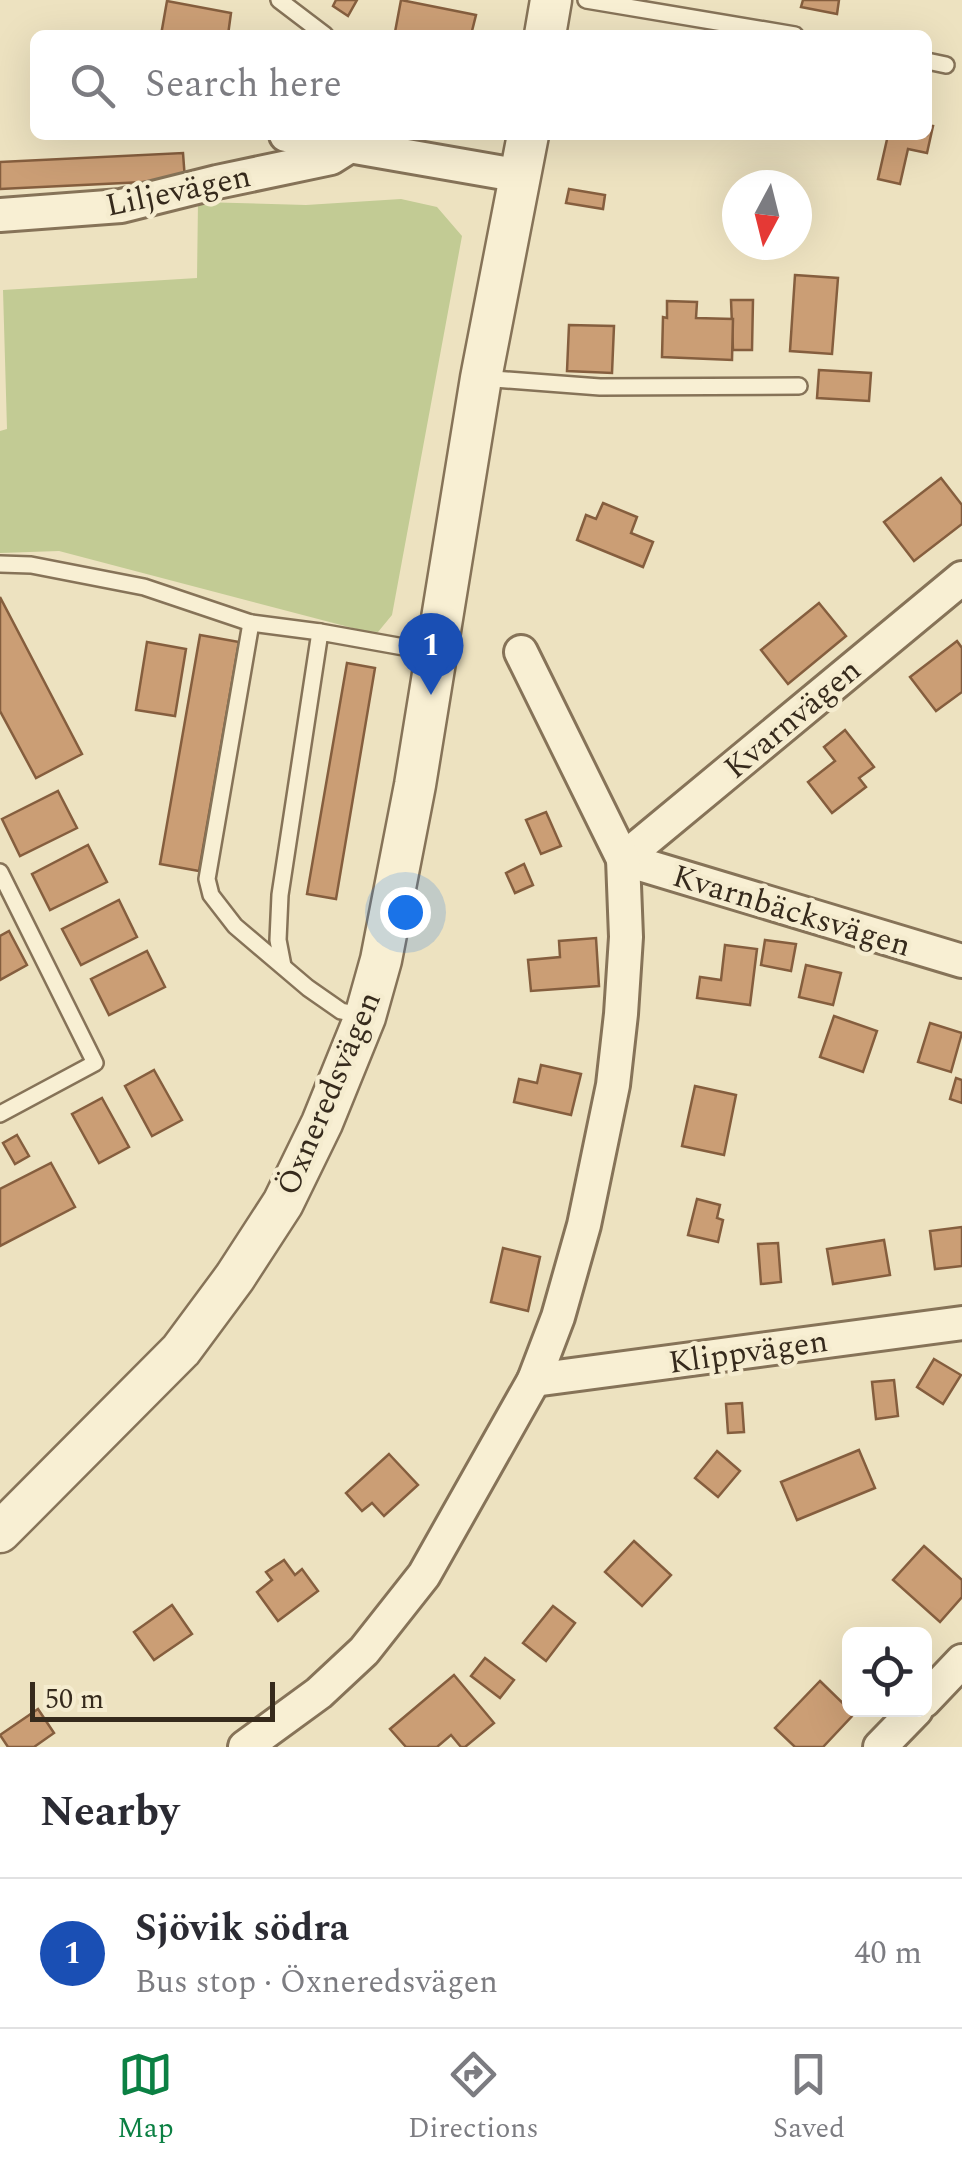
<!DOCTYPE html>
<meta charset="utf-8">
<style>
:root{--surface:#fff;--page:#f2f2f3;--text:#2b2b33;--muted:#7c7c81;--line:#e1e1e2;--accent:#0b8043}
body{margin:0;font-family:Spectral,serif;background:var(--page);color:var(--text)}
.controls{position:absolute;right:30px;bottom:30px;display:grid;overflow:hidden;border-radius:15px;box-shadow:0 10px 40px #0002}
.controls button{width:90px;height:90px;display:grid;place-items:center;padding:0;border:0;border-bottom:2px solid var(--line);background:var(--surface);color:var(--text);font:50px sans-serif}
.compass{position:absolute;left:722px;top:170px;width:90px;height:90px;border-radius:50%;background:var(--surface);box-shadow:0 10px 40px #0002;rotate:187deg}
.scale{position:absolute;left:30px;bottom:25px;width:245px;box-sizing:border-box;padding-left:10px;border:5px solid #362a1c;border-top:0;font-size:28px;line-height:35px;white-space:nowrap;color:#362a1c;-webkit-text-stroke:8px #f5eccf;paint-order:stroke}
.you{position:absolute;left:405px;top:912px;width:35px;height:35px;margin:-25px;border:8px solid #fff;border-radius:50%;background:#1a73e8;box-shadow:0 0 0 15px #1a73e833}
.badge{display:grid;place-items:center;width:65px;height:65px;border-radius:50%;background:var(--accent);color:#fff;font-size:32px;font-weight:700}
.pin{position:absolute;translate:-50% -82px;filter:drop-shadow(0 2px 5px #0008)}
.pin::after{content:'';position:absolute;top:52px;width:35px;height:30px;background:inherit;clip-path:polygon(0 0,100% 0,50% 100%)}
.list{margin:0;padding:0;list-style:none}
h2{display:flex;justify-content:space-between;align-items:center;height:130px;margin:0;padding:0 40px;font-size:42px}
h2 small{font-size:32px;font-weight:400;color:var(--muted)}
.list li{display:grid;grid-template-columns:65px 1fr auto;gap:30px;align-items:center;box-sizing:border-box;height:150px;padding:0 40px;border-top:2px solid var(--line)}
.list b{display:block;font-size:38px;white-space:nowrap}
.list p{margin:0;font-size:32px;white-space:nowrap;color:var(--muted)}
.list em{font-size:32px;font-style:normal;color:var(--muted)}
.icon{flex:none;width:55px;height:55px;fill:none;stroke:currentColor;stroke-width:2;stroke-linecap:round;stroke-linejoin:round}
.map{position:relative;flex:none;width:962px;height:1747px;overflow:hidden}
.search{position:absolute;background:var(--surface);box-shadow:0 10px 40px #0002;left:30px;right:30px;top:30px;height:110px;display:flex;align-items:center;gap:25px;box-sizing:border-box;padding:0 35px;border-radius:15px;color:var(--muted);font-size:38px}
.sheet{height:280px;background:var(--surface)}
nav{display:flex;justify-content:space-around;align-items:center;box-sizing:border-box;height:140px;border-top:2px solid var(--line);background:var(--surface);font-size:28px;color:var(--muted)}
nav a{display:grid;justify-items:center;gap:5px}
nav .on{color:var(--accent)}
.map>svg:first-child{display:block}
.green{fill:#c2cb94}
.building{fill:#cb9e75;stroke:#855e3e;stroke-width:2.5}
.lines{fill:none;stroke-linecap:round;stroke-linejoin:round}
.service-casing{stroke:#867358;stroke-width:20}
.minor-casing{stroke:#867358;stroke-width:38}
.tertiary-casing{stroke:#867358;stroke-width:45}
.service{stroke:#f8efd3;stroke-width:15}
.minor{stroke:#f8efd3;stroke-width:32}
.tertiary{stroke:#f8efd3;stroke-width:40}
.labels{text-anchor:middle;stroke-width:9;stroke-linejoin:round;paint-order:stroke}
.street-label{font-size:32px;fill:#362a1c;stroke:#f5eccf}
</style>
<div class="map">
<svg width="962" height="1747" viewBox="0 0 962 1747">
<rect width="100%" height="100%" fill="#ede2c0"/>
<polygon class="green" points="401,199 437,207 462,236 392,615 378,632 364,631 59,551 0,553 0,431 7,429 3,290 197,278 198,202 306,205"/>
<g class="building">
<polygon points="336,0 357,0 348,16 333,6"/>
<polygon points="401,0 476,15 471,35 410,35 395,32"/>
<polygon points="803,0 839,0 837,14 801,7"/>
<polygon points="167,1 231,13 228,35 161,35"/>
<polygon points="927,125 933,126 927,153 908,149 900,184 878,179 888,135 927,135"/>
<polygon points="183,153 185,180 0,189 0,162"/>
<polygon points="569,189 605,195 603,209 566,203"/>
<polygon points="795,275 838,278 832,354 790,351"/>
<polygon points="731,300 753,300 752,350 733,350"/>
<polygon points="667,301 697,302 696,318 733,319 732,360 662,357 663,317 667,318"/>
<polygon points="569,325 614,326 612,373 567,371"/>
<polygon points="819,370 871,373 869,401 817,398"/>
<polygon points="941,478 962,505 962,524 914,561 884,522"/>
<polygon points="603,503 637,517 631,533 653,542 643,567 577,540 586,515 596,519"/>
<polygon points="0,597 82,754 36,778 0,711"/>
<polygon points="819,603 846,636 788,684 761,650"/>
<polygon points="200,635 239,642 199,871 160,864"/>
<polygon points="957,641 962,648 962,692 936,711 910,677"/>
<polygon points="147,642 186,649 175,716 136,710"/>
<polygon points="347,663 375,668 336,899 307,894"/>
<polygon points="845,730 874,767 859,778 866,787 832,813 808,782 835,761 824,747"/>
<polygon points="58,791 77,828 20,856 2,819"/>
<polygon points="546,812 561,846 541,854 526,820"/>
<polygon points="88,845 107,882 50,910 32,874"/>
<polygon points="524,864 533,885 515,893 506,873"/>
<polygon points="119,900 137,937 81,965 62,929"/>
<polygon points="9,931 27,965 0,980 0,936"/>
<polygon points="596,938 599,986 531,991 528,960 560,957 559,941"/>
<polygon points="765,940 796,944 791,971 761,965"/>
<polygon points="725,945 757,949 750,1005 697,998 700,977 721,980"/>
<polygon points="147,951 165,987 109,1015 91,979"/>
<polygon points="806,965 841,973 833,1005 799,997"/>
<polygon points="834,1016 877,1031 863,1072 820,1057"/>
<polygon points="930,1023 962,1033 951,1072 918,1062"/>
<polygon points="541,1065 581,1074 571,1115 514,1102 519,1079 537,1083"/>
<polygon points="154,1070 182,1120 152,1136 125,1086"/>
<polygon points="956,1078 962,1080 962,1103 950,1099"/>
<polygon points="695,1086 736,1095 724,1155 682,1146"/>
<polygon points="102,1098 129,1147 99,1163 72,1114"/>
<polygon points="17,1135 29,1156 15,1164 3,1143"/>
<polygon points="51,1163 75,1207 0,1246 0,1189"/>
<polygon points="697,1199 720,1205 717,1218 723,1220 718,1242 688,1235"/>
<polygon points="962,1227 962,1266 935,1269 930,1231"/>
<polygon points="884,1240 890,1275 833,1284 827,1249"/>
<polygon points="778,1243 781,1282 761,1284 758,1244"/>
<polygon points="503,1248 540,1257 528,1311 491,1302"/>
<polygon points="934,1359 961,1375 943,1404 917,1387"/>
<polygon points="894,1380 898,1416 876,1419 872,1382"/>
<polygon points="742,1403 744,1432 728,1433 726,1404"/>
<polygon points="859,1450 875,1488 797,1520 781,1482"/>
<polygon points="717,1451 740,1471 718,1497 695,1478"/>
<polygon points="389,1454 418,1485 384,1516 372,1503 362,1511 346,1493"/>
<polygon points="634,1541 671,1575 642,1606 605,1572"/>
<polygon points="924,1546 962,1580 962,1597 940,1622 893,1580"/>
<polygon points="284,1560 295,1575 302,1569 318,1591 278,1621 257,1592 272,1580 266,1572"/>
<polygon points="172,1605 192,1634 154,1660 134,1632"/>
<polygon points="553,1606 575,1623 546,1661 523,1643"/>
<polygon points="485,1658 514,1680 500,1698 471,1676"/>
<polygon points="454,1675 494,1723 465,1747 461,1747 451,1735 437,1747 406,1747 390,1729"/>
<polygon points="820,1681 854,1714 823,1747 795,1747 775,1728"/>
<polygon points="38,1709 54,1733 34,1747 8,1747 0,1735"/>
</g>
<g class="lines">
<g class="service-casing">
<g id="service">
<polyline points="279,0 325,35"/>
<polyline points="586,0 795,35"/>
<polyline points="927,61 946,65"/>
<polyline points="481,378 600,387 799,386"/>
<polyline points="0,564 31,565 144,587 251,623 320,632"/>
<polyline points="251,623 207,879 211,895 235,926 308,988 341,1011 364,1016"/>
<polyline points="0,872 95,1063 0,1114"/>
<polyline points="283,966 278,940 280,895 320,632 437,653"/>
</g>
</g>
<g class="minor-casing">
<g id="minor">
<polyline points="286,135 521,176"/>
<polyline points="0,215 121,206 217,182 331,158 350,146"/>
<polyline points="623,859 962,578"/>
<polyline points="623,859 962,961"/>
<polyline points="534,1380 962,1323"/>
<polyline points="924,1701 962,1661"/>
<polyline points="245,1747 319,1693 364,1651 424,1575 534,1380 558,1317 584,1225 613,1085 621,1014 626,937 623,859 521,652"/>
<polyline points="880,1747 916,1710"/>
</g>
</g>
<g class="tertiary-casing">
<g id="tertiary">
<polyline points="545,35 551,0"/>
<polyline points="0,1532 181,1350 235,1277 283,1203 322,1123 365,1017 381,960 415,785 481,378 528,135"/>
</g>
</g>
<use href="#service" class="service"/>
<use href="#minor" class="minor"/>
<use href="#tertiary" class="tertiary"/>
</g>
<g class="labels">
<g class="street-label">
<text transform="translate(178 190) rotate(-12)" y="11">Liljevägen</text>
<text transform="translate(792 718) rotate(-40)" y="11">Kvarnvägen</text>
<text transform="translate(792 910) rotate(17)" y="11">Kvarnbäcksvägen</text>
<text transform="translate(328 1093) rotate(-67)" y="11">Öxneredsvägen</text>
<text transform="translate(748 1351) rotate(-8)" y="11">Klippvägen</text>
</g>
</g>
</svg>
<div class="controls">
<button><svg class="icon" aria-label="locate" viewBox="0 0 24 24"><circle cx="12" cy="12" r="6"/><path d="M12 2v4M12 18v4M2 12h4M18 12h4"/></svg></button>
</div>
<svg class="compass" viewBox="-18 -18 36 36"><path d="M0-13l5 13h-10z" fill="#e53935"/><path d="M0 13l5-13h-10z" fill="#7c7c81"/></svg>
<div class="scale">50 m</div>
<div class="you"></div>
<div class="pin badge" style="left:431px;top:695px;background:#1a4fb4">1</div>
<div class="search"><svg class="icon" aria-label="search" viewBox="0 0 24 24"><circle cx="10" cy="10" r="6"/><path d="M15 15l6 6"/></svg>Search here</div>
</div>
<section class="sheet">
<h2>Nearby<small></small></h2>
<ul class="list">
<li><span class="badge" style="background:#1a4fb4">1</span><div><b>Sjövik södra</b><p>Bus stop · Öxneredsvägen</p></div><em>40 m</em></li>
</ul>
</section>
<nav>
<a class="on"><svg class="icon" aria-label="map" viewBox="0 0 24 24"><path d="M3 6l6-2 6 2 6-2v14l-6 2-6-2-6 2zM9 4v14M15 6v14"/></svg>Map</a>
<a><svg class="icon" aria-label="directions" viewBox="0 0 24 24"><path d="M12 3l9 9-9 9-9-9zM9 14v-3h6M13 9l2 2-2 2"/></svg>Directions</a>
<a><svg class="icon" aria-label="saved" viewBox="0 0 24 24"><path d="M7 4h10v16l-5-4-5 4z"/></svg>Saved</a>
</nav>
